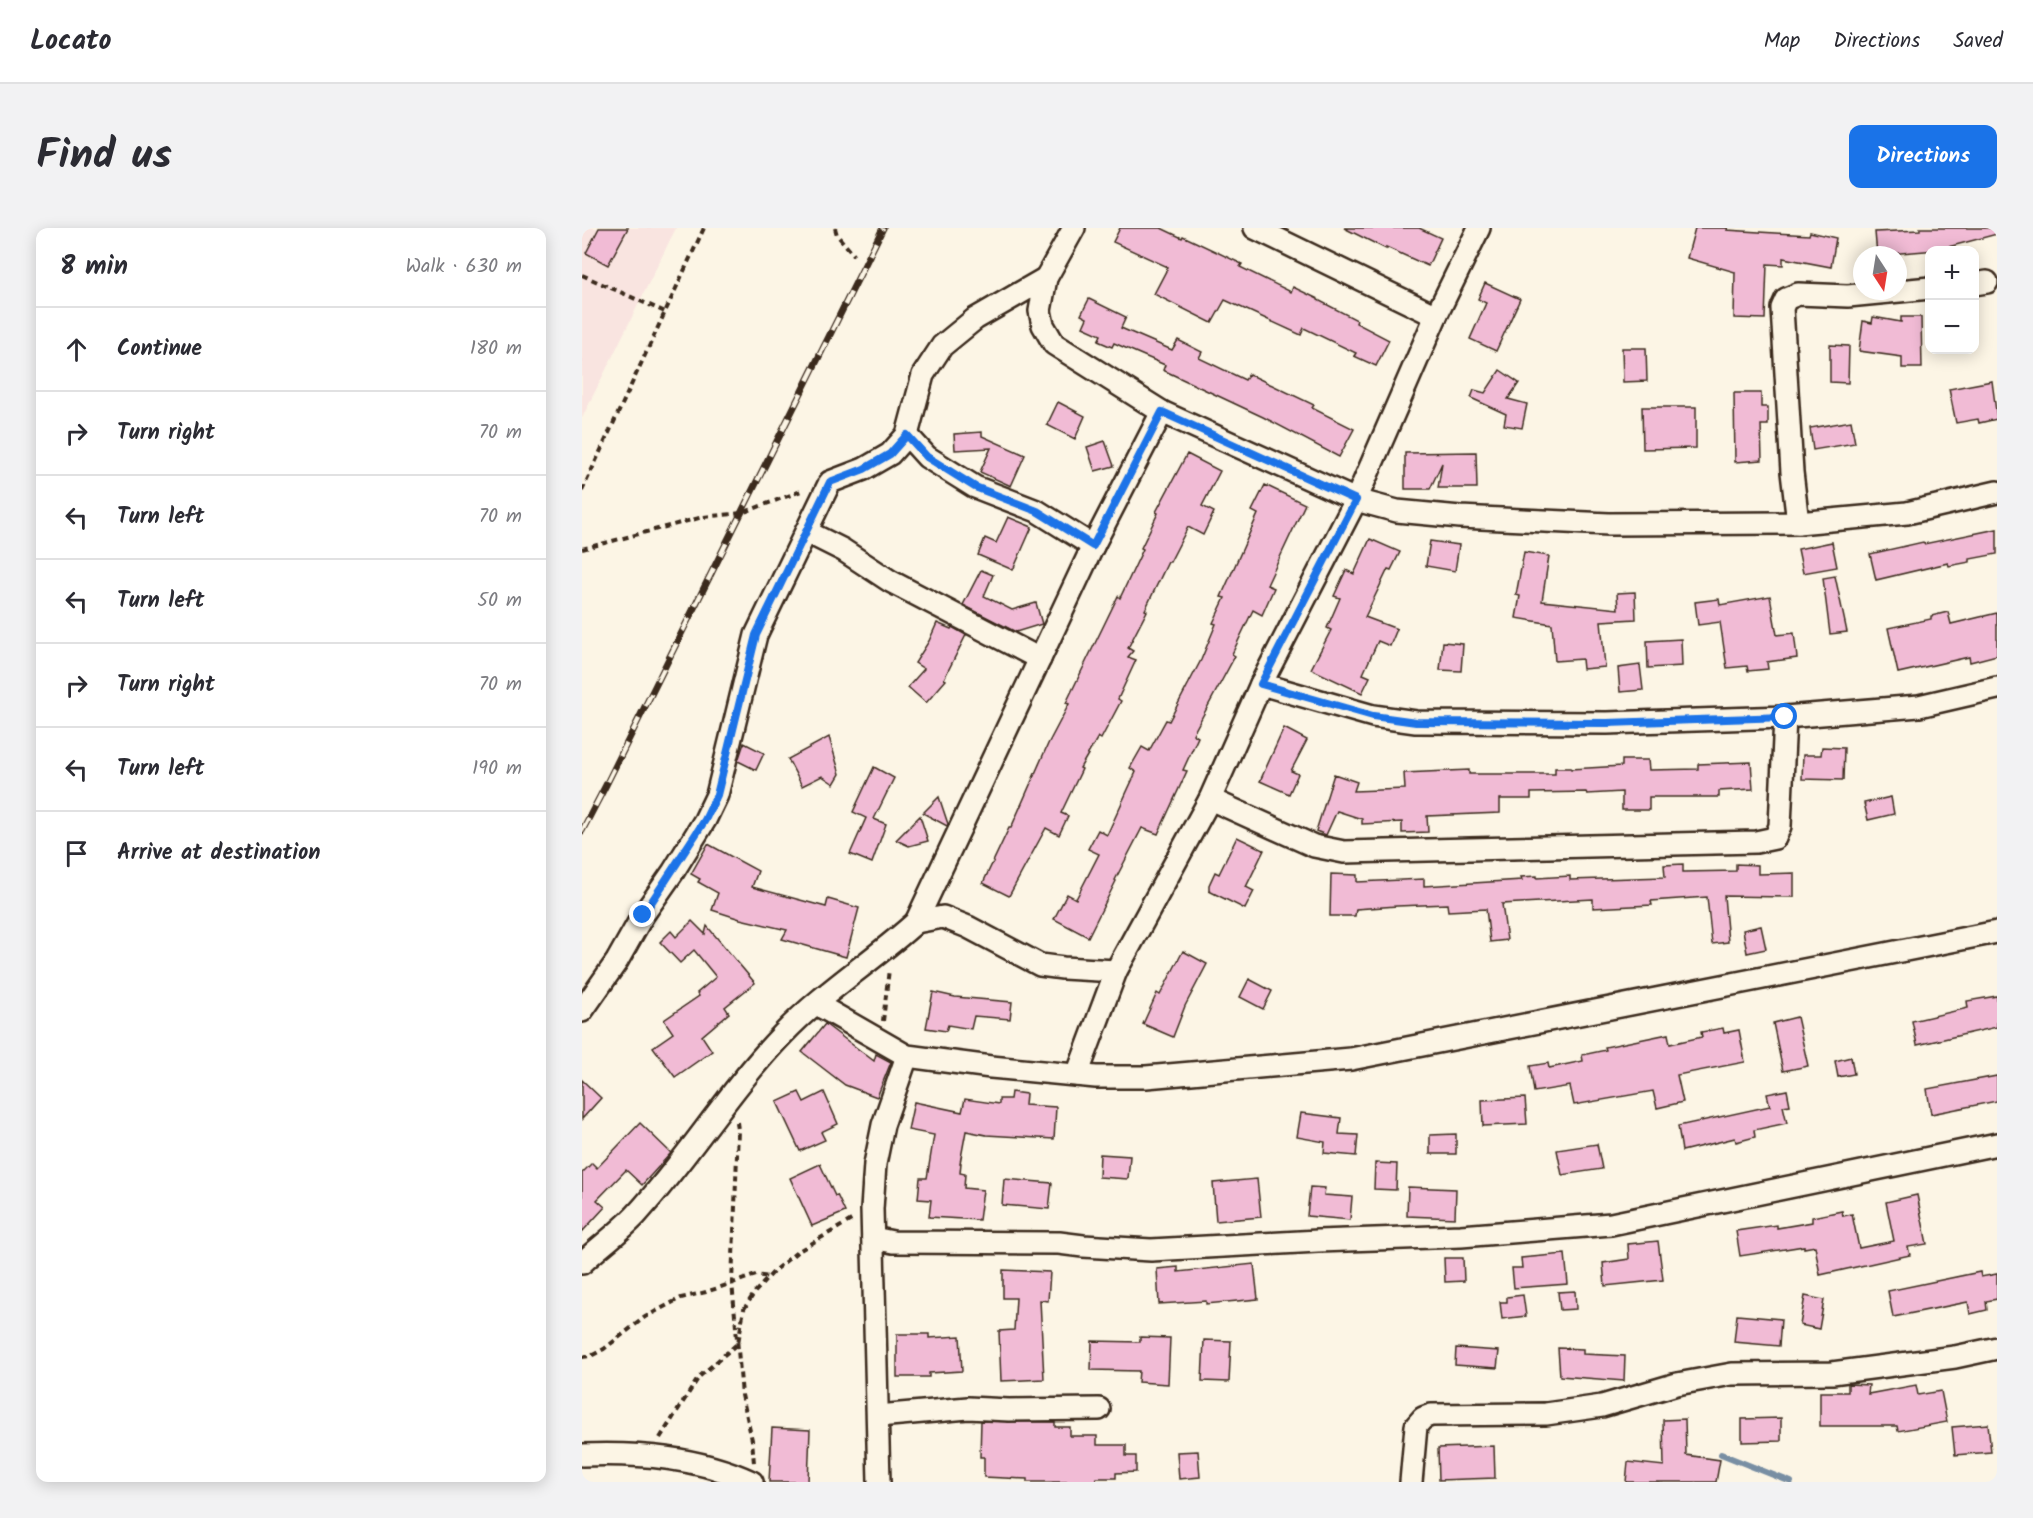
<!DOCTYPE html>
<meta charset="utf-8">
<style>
:root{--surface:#fff;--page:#f2f2f3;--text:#2b2b33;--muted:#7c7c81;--line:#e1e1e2;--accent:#1a73e8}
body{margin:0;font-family:Kalam,sans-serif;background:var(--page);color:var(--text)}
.controls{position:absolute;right:18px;top:18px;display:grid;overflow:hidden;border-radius:12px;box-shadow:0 3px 15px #0003}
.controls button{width:54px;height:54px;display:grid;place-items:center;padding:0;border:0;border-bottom:2px solid var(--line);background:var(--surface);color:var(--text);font:30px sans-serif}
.compass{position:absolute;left:1271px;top:18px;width:54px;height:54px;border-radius:50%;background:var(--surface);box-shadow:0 3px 15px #0003;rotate:168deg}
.stop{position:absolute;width:18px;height:18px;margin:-14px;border:4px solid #1a73e8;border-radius:50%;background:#fff}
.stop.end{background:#1a73e8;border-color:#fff;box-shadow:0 2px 6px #0008}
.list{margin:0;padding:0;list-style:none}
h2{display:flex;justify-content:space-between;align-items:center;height:78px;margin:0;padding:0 24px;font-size:26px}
h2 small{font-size:20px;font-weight:400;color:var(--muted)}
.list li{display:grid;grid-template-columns:39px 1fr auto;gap:18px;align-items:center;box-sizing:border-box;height:84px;padding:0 24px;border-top:2px solid var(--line)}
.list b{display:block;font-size:22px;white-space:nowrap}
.list em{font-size:20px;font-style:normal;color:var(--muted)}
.icon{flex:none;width:33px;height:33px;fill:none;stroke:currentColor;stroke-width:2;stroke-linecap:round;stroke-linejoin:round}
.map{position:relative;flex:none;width:1415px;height:1254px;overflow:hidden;border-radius:12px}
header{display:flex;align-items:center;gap:36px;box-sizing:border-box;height:84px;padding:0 30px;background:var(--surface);border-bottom:2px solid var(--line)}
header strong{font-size:28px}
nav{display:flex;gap:33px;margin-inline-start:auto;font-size:21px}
.intro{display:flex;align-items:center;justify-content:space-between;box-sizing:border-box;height:144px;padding:0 36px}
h1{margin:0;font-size:42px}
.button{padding:15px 27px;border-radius:12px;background:var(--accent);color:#fff;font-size:21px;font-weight:700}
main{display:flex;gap:36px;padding:0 36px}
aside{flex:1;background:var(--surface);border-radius:12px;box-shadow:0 3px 15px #0003}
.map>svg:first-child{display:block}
.built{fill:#f9e4e0}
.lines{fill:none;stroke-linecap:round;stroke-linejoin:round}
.stream{stroke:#788ea3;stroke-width:6}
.building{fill:#f1bbd5;stroke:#3b2a1e;stroke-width:1.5}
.minor-casing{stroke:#3b2a1e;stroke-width:26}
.path{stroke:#3b2a1e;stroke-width:4;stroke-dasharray:6 4.5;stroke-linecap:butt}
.minor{stroke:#fcf5e5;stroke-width:21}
.rail-casing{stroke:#3b2a1e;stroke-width:7}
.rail{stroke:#fcf5e5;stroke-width:4.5;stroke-dasharray:14;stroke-linecap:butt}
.route{stroke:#1a73e8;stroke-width:8}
</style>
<header>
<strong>Locato</strong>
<nav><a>Map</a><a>Directions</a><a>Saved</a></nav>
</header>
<div class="intro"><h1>Find us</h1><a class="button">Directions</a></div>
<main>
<aside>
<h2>8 min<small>Walk · 630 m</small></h2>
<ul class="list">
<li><svg class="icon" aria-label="ahead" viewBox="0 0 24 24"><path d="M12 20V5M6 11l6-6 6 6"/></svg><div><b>Continue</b></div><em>180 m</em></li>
<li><svg class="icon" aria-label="right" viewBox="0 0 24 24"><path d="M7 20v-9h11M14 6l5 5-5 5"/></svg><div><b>Turn right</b></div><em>70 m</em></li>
<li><svg class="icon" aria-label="left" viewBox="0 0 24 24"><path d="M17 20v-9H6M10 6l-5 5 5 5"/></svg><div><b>Turn left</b></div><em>70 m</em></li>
<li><svg class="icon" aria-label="left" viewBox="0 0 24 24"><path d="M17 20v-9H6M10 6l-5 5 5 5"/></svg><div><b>Turn left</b></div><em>50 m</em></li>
<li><svg class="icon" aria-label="right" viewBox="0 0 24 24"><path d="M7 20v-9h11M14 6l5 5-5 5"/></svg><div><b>Turn right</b></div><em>70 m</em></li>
<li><svg class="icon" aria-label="left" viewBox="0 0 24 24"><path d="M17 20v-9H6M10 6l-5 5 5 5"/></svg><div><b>Turn left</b></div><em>190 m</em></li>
<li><svg class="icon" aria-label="arrive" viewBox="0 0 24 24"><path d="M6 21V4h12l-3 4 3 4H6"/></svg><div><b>Arrive at destination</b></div></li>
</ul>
</aside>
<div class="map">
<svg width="1415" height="1254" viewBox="0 0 1415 1254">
<rect width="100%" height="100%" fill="#fcf5e5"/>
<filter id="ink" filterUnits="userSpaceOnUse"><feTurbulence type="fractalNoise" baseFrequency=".0167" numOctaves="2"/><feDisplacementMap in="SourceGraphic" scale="12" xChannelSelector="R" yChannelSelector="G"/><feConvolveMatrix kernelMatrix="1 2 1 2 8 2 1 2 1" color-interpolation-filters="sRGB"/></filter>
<g filter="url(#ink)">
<polygon class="built" points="0,0 94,0 0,190"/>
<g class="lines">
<polyline class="stream" points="1139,1226 1209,1254"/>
</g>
<g class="building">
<polygon points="17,0 46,0 26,37 4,25"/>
<polygon points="538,0 579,0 600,10 601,8 660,36 658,39 709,64 711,59 736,71 736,72 775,92 774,95 807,112 794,138 772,128 774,125 722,100 719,107 643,72 630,95 572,66 586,39 531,14"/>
<polygon points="762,0 837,0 859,10 846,38 804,19 804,21"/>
<polygon points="1113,0 1146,0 1145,2 1227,7 1228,4 1254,10 1249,39 1201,30 1201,37 1185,36 1183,91 1152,90 1153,44 1105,30"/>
<polygon points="1338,0 1415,0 1415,6 1355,22 1295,27 1293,4 1338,2"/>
<polygon points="903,55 938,71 914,123 888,111 904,75 896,71"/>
<polygon points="507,71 544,89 539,100 590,122 596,112 620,124 617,130 663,152 667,146 732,177 730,180 772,201 757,229 681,189 581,142 583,137 532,115 530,119 516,113 519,107 501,99 505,90 499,87"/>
<polygon points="1291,89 1319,94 1319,89 1339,89 1340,140 1320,140 1320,129 1277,123 1281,93 1290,95"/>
<polygon points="1248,117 1267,118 1266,155 1248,154"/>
<polygon points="1040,120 1064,120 1065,153 1041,154"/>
<polygon points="918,142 937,155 926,171 945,176 940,200 922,197 924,186 889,170 892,162 903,165"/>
<polygon points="1410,153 1415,191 1397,195 1396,191 1374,195 1367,161"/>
<polygon points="1152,165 1179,165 1179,179 1186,179 1186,197 1179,197 1180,232 1153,234"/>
<polygon points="476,174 503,188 493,211 465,197"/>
<polygon points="1060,179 1114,179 1114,220 1061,221"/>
<polygon points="1269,193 1273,215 1231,222 1228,200"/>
<polygon points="400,204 400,208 443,227 429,258 398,244 409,220 373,222 372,206"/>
<polygon points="523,213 532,238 513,243 505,219"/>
<polygon points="894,224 895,260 856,260 860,235 848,261 823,261 823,225"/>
<polygon points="605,226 638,243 620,278 632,284 621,307 606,299 588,334 586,334 563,382 565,383 546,420 551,423 546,429 554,432 536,471 539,473 519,511 516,509 498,540 500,541 479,585 486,588 477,607 464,600 427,668 401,655 427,600 429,600 466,516 487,476 484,475 536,368 538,370 561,321 559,320 576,285 574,284"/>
<polygon points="683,257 723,276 685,357 692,360 680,387 671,382 650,426 653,428 611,506 616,509 601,542 605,543 576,606 560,600 533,652 534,653 506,709 472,691 485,666 494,671 517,626 506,621 516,602 525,607 554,544 548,540 560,519 567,523 584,492 587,493 619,432 634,396 631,395 643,370 639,369 676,286 670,283"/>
<polygon points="426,289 450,299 431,342 396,327 403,310 414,315"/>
<polygon points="1415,301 1415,326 1388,331 1388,334 1367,338 1366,335 1294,352 1288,326 1341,314 1342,316"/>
<polygon points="788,311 818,324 809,342 806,341 783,389 815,401 808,418 796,413 781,446 788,449 780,465 729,441 749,402 745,400 758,370 752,368 764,342 772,346"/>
<polygon points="848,313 877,317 873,343 844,338"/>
<polygon points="1250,314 1255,339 1221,345 1216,321"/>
<polygon points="942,324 967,328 960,373 1036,381 1035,365 1053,364 1054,391 1019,393 1023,439 1001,441 1000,431 973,433 970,396 934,390 938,368 934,367"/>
<polygon points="399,342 411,347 402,368 430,382 454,375 460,396 434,404 381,377"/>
<polygon points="1253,348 1265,404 1248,406 1241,350"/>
<polygon points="1188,368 1195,407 1212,405 1215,430 1185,434 1186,441 1166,443 1165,438 1145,440 1138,394 1116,397 1113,374 1137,371 1138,377"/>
<polygon points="1366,384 1369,396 1415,385 1415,427 1388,434 1387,429 1316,445 1306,400 1349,391 1349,388"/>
<polygon points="355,395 369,401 370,399 384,407 362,451 364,452 344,475 326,459 342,441 333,435 347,413"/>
<polygon points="1099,411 1100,438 1066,440 1065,413"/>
<polygon points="861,414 881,416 879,443 858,442"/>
<polygon points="1058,437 1061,462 1038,464 1036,440"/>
<polygon points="702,500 725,512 709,543 716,546 707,566 678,553"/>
<polygon points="247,509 258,546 252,556 240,548 220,558 206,531"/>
<polygon points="162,515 182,525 174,542 156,533"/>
<polygon points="1240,519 1262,520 1261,552 1220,551 1221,527 1239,527"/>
<polygon points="1040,532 1066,532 1067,542 1116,541 1116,536 1169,534 1171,561 1137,563 1137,569 1067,569 1067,582 1040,582 1040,564 1005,566 1004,564 949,565 949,571 918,571 918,585 845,588 846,604 820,605 820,594 780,596 780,591 755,583 744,607 734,603 752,546 775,554 772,563 823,561 822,545 887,542 887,546 973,546 973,540 989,540 989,541 1040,538"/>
<polygon points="292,539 312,550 292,591 304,596 290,635 268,626 284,590 271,584"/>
<polygon points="357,569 366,596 365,598 341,585"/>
<polygon points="1309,569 1312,586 1286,592 1282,575"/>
<polygon points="338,588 346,613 327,618 314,612"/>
<polygon points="655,609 682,622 664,659 672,663 663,681 627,663 627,657 633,644 637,646"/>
<polygon points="126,616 176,643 170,659 244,679 246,671 277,680 264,729 200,711 205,702 158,691 130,682 136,665 116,654 118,651 109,646"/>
<polygon points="1101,636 1101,644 1154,643 1154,636 1176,637 1176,646 1212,645 1212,669 1142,668 1146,714 1130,716 1125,669 1069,673 1070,677 1011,680 1011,671 920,676 925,712 908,714 904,681 866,683 865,676 815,678 774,681 773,688 748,688 749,646 775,647 775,654 842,651 842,658 940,652 939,649 955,648 955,650 988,648 988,652 1083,649 1082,637"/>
<polygon points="110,693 123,706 125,698 173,755 143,779 147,785 120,808 130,823 93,849 71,819 91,805 82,792 117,768 115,765 134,749 112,722 98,735 78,714 89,703 94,709"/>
<polygon points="1179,698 1184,721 1165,725 1161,702"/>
<polygon points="601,723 625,736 603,778 591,809 561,796 575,765 578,767"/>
<polygon points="667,751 690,763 681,781 658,769"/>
<polygon points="351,764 373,769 430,774 428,791 392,788 389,801 366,797 364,803 344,800"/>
<polygon points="1415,768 1415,799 1335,817 1330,793 1386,780 1385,773"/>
<polygon points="1215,789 1226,838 1201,843 1191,795"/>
<polygon points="243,796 292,833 294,826 309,834 295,869 263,857 220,824"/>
<polygon points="1141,800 1142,805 1157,802 1163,834 1095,847 1101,874 1075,880 1071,863 992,877 988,858 952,864 948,838 966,835 967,840 1001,833 1000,827 1024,822 1023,819 1086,806 1088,816 1120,809 1119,804"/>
<polygon points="1269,829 1272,846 1256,849 1253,833"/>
<polygon points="1415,848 1415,873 1349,886 1345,861"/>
<polygon points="0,852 19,870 0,891"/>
<polygon points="1205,862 1208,877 1201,878 1205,895 1172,902 1173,909 1154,914 1153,910 1100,923 1096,898 1188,878 1185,866"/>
<polygon points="217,864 222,874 242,864 256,896 239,904 243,912 218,923 195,874"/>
<polygon points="429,864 444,866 443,877 474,879 472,911 404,907 384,903 378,935 379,935 378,945 383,946 382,960 401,962 397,992 347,989 349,972 336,971 338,950 345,950 352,907 326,902 332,874 380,884 383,871 417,876 417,871 428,871"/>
<polygon points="943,870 945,896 901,898 900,872"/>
<polygon points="719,885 759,890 757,906 776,907 774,928 742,925 743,914 715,909"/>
<polygon points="58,895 89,925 60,957 44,942 15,972 23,979 0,1004 0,945 10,935 15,940"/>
<polygon points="874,906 874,926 848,926 848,907"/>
<polygon points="1015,916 1020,941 980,947 975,922"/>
<polygon points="518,926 548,928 546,951 517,949"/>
<polygon points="793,935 815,936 814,962 792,961"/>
<polygon points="238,936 253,968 255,967 263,984 230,998 208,950"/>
<polygon points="422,951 470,955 467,981 420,977"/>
<polygon points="675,951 679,989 634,993 631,955"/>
<polygon points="728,959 743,960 742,967 770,969 768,992 725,988"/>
<polygon points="826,959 874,961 873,990 825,988"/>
<polygon points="1335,967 1345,1016 1326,1019 1328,1027 1238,1047 1233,1018 1222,1020 1222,1018 1158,1028 1154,1003 1195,997 1195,1000 1230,994 1230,989 1260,983 1261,988 1270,986 1277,1020 1312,1013 1304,974"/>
<polygon points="1076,1013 1081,1052 1023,1058 1021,1035 1047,1031 1046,1016"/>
<polygon points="983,1026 986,1056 932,1060 930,1040 940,1040 939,1030"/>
<polygon points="862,1030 881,1030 882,1053 863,1054"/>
<polygon points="672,1036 676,1071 624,1076 624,1073 577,1076 575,1041 596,1039 596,1044"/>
<polygon points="421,1042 468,1044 466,1073 458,1072 462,1151 419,1153 417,1103 432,1102 434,1070 421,1070"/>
<polygon points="1398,1044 1399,1049 1415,1046 1415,1071 1404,1073 1405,1082 1388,1086 1386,1074 1311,1089 1306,1063"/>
<polygon points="993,1063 994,1081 978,1082 976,1064"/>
<polygon points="941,1067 944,1088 920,1091 918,1074 925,1074 925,1069"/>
<polygon points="1223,1068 1242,1072 1237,1101 1218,1097"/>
<polygon points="1155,1087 1199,1091 1197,1118 1152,1114"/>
<polygon points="315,1106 347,1106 347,1110 378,1108 380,1143 347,1145 347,1149 315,1149"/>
<polygon points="558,1109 588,1110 586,1156 556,1154 557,1143 509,1142 510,1113 558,1114"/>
<polygon points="622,1112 649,1113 647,1154 620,1153"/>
<polygon points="874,1120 917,1123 915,1140 873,1137"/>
<polygon points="976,1120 1001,1121 1001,1126 1043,1128 1042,1153 978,1148"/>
<polygon points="1266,1156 1287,1157 1286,1166 1334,1157 1336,1167 1359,1163 1365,1194 1316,1203 1315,1198 1238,1198 1238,1164 1266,1164"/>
<polygon points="1199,1190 1199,1213 1160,1214 1160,1191"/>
<polygon points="1103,1191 1104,1227 1138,1232 1134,1254 1044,1254 1046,1234 1082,1238 1081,1192"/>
<polygon points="399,1193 473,1194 473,1199 488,1199 488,1208 515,1208 515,1217 544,1217 544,1228 554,1228 554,1244 534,1245 534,1250 514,1250 514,1254 445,1254 445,1251 402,1249 402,1229 398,1229"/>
<polygon points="1406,1196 1409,1224 1373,1227 1370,1199"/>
<polygon points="190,1200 228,1202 226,1254 187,1254"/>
<polygon points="912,1218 913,1250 857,1252 856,1220"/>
<polygon points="616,1223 618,1249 597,1251 595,1224"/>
</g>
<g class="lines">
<g class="minor-casing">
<g id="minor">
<polyline points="492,0 464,50 458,83 461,97 472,116 580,184 774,272 854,88 897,0"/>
<polyline points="673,0 854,88"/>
<polyline points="1392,56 1405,54"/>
<polyline points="325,207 345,229 393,259 455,283 511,318"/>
<polyline points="1216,295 1210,244 1200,80 1204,71 1216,66 1266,68 1348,60"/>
<polyline points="225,304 261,322 308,353 458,431"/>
<polyline points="679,456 774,272 815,283 878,289 1027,296 1216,295 1325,285 1415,264"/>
<polyline points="628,571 732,618 762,624 1174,614 1193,610 1198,598 1203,489"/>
<polyline points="534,743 481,740 458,737 386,699 361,689 334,694 511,318 580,184"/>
<polyline points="236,774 243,781 325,828 409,839 514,849 564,849 769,831 1415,704"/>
<polyline points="0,783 35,733 61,687 91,644 123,592 135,567 174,407 248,254 282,241 308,226 325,207 341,147 360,118 393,91 464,50"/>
<polyline points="495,847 534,743 628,571 679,456 791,488 834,494 1025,495 1203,489 1337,478 1415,460"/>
<polyline points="291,1010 311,1014 477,1015 501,1018 569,1022 736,1013 879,1008 1029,996 1415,916"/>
<path d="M0 1035C17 1019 38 1004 54 987 107 929 147 862 201 806 241 764 291 733 334 694"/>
<polyline points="296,1188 386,1180 427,1182 517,1181"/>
<path d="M0 1227C58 1225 116 1229 170 1254"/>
<polyline points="297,1254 290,981 293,936 301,897 325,828"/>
<polyline points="829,1254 834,1198 841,1190 849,1187 964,1186 1020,1178 1095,1156 1150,1146 1250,1145 1373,1129 1415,1120"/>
</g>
</g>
<g class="path">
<polyline points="253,0 255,7 272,27"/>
<polyline points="0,47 83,84"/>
<polyline points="0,263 122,0"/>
<polyline points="0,321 121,289 160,285 222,262"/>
<polyline points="301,793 307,741"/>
<polyline points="155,894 156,902 150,1054 160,1167 170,1212 172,1235"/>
<polyline points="0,1129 9,1128 22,1121 63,1089 99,1070 124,1064 174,1047 187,1049"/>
<polyline points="78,1210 117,1149 156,1115 162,1081 173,1064 194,1041 215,1024 271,991"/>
</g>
<use href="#minor" class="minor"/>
<g class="rail-casing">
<polyline id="rail" points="0,603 24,557 301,0"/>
</g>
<use href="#rail" class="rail"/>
</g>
</g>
<g class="lines" filter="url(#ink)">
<polyline class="route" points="61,687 123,592 135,567 174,407 248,254 282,241 308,226 325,207 345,229 393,259 455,283 511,318 580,184 774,272 679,456 791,488 834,494 1025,495 1203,489"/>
</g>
</svg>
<div class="controls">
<button>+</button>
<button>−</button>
</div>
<svg class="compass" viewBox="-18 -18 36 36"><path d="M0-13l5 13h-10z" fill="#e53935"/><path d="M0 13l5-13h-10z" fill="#7c7c81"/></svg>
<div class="stop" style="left:1203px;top:489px"></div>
<div class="stop end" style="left:61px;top:687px"></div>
</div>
</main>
